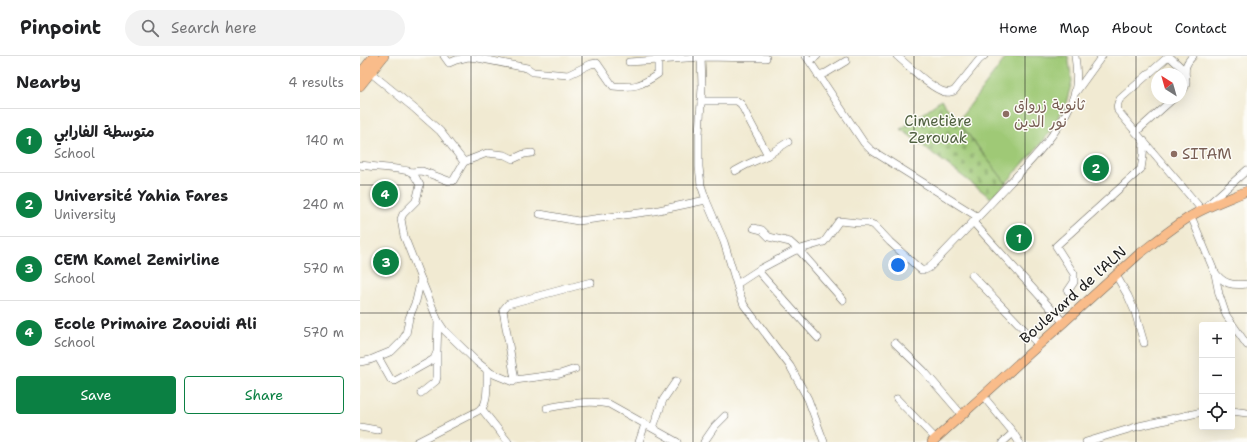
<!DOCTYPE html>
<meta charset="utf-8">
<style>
:root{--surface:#fff;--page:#f2f2f2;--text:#202124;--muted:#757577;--line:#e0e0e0;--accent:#0b8043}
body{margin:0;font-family:"Shantell Sans","Playpen Sans Arabic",sans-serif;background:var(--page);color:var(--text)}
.controls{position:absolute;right:12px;bottom:12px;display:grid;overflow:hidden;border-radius:4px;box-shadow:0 4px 16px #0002}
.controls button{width:36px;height:36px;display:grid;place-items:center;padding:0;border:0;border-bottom:1px solid var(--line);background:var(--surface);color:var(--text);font:20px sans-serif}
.compass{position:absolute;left:791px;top:12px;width:36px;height:36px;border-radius:50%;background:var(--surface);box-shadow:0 4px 16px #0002;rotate:323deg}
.you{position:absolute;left:538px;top:209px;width:14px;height:14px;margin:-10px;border:3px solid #fff;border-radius:50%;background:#1a73e8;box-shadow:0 0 0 6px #1a73e833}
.badge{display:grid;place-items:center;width:26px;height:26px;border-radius:50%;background:var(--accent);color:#fff;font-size:13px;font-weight:700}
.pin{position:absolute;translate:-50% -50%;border:2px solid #fff;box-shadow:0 1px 4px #0006}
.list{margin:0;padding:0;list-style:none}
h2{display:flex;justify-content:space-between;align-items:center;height:52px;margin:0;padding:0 16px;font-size:17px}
h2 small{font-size:13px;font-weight:400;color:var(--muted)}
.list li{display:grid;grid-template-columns:26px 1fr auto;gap:12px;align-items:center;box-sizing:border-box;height:64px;padding:0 16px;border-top:1px solid var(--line)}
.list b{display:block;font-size:15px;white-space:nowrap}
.list p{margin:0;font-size:13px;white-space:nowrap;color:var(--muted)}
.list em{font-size:13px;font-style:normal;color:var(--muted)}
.actions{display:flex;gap:8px;padding:12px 16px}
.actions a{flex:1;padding:9px 0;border:1px solid var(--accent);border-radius:4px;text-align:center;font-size:14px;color:var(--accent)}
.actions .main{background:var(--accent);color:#fff}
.icon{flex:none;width:22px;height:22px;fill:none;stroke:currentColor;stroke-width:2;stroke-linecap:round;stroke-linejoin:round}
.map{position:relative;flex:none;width:887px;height:386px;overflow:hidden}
header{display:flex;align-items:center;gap:24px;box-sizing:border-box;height:56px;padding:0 20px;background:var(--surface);border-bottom:1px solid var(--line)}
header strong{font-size:19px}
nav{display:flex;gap:22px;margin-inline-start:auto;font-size:14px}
.search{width:280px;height:36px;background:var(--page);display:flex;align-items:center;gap:10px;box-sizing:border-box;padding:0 14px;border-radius:22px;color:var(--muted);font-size:15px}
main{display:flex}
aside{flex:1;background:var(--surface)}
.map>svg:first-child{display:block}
.grass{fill:#9fc976;stroke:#5e7249}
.cemetery{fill:url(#cemetery-stones);stroke:#5e7249}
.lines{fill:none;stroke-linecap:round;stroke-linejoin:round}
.minor-casing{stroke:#67645c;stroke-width:8}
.major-casing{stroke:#67645c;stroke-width:10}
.minor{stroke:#fff;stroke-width:7}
.major{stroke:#f9bc8a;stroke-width:9}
.grid{fill:none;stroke:#1c1c1c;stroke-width:1;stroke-opacity:0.55}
.education-dot{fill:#8d6e63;stroke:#fdfcf7;stroke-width:1.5}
.labels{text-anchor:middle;stroke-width:3;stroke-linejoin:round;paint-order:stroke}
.education-label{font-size:15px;fill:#785e54;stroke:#fdfcf7;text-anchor:start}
.park-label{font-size:15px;fill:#506140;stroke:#fdfcf7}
.street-label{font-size:15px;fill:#1c1c1c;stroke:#fdfcf7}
</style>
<header>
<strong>Pinpoint</strong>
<div class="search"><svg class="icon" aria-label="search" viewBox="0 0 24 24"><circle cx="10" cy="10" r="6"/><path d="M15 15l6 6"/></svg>Search here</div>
<nav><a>Home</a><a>Map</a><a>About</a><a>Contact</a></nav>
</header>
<main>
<aside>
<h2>Nearby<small>4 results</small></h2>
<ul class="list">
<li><span class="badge">1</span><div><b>متوسطة الفارابي</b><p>School</p></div><em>140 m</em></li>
<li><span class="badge">2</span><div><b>Université Yahia Fares</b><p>University</p></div><em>240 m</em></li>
<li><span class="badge">3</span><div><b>CEM Kamel Zemirline</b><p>School</p></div><em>570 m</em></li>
<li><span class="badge">4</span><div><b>Ecole Primaire Zaouidi Ali</b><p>School</p></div><em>570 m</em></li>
</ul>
<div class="actions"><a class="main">Save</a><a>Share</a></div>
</aside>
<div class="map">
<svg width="887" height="386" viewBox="0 0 887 386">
<defs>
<pattern id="cemetery-stones" width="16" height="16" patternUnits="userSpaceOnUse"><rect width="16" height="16" fill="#9fc976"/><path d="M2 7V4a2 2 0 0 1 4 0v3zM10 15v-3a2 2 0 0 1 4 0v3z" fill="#88ac66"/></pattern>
</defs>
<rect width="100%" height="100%" fill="#fdfcf7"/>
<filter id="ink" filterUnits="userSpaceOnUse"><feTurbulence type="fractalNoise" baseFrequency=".025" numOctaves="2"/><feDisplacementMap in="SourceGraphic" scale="8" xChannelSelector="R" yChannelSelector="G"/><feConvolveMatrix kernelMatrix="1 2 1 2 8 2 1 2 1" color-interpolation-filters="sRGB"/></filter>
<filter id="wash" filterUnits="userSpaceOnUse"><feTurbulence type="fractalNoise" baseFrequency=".012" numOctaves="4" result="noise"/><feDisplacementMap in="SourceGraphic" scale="16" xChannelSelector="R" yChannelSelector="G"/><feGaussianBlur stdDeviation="0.9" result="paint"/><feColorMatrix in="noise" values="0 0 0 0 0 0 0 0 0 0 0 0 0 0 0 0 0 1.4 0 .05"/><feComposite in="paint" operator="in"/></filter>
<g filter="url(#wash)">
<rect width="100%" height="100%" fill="#f1ead2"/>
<polygon class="grass" points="647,0 708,0 712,25 705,51 684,84 646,127 598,65"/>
<polygon class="cemetery" points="581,44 646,127 631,142 541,73"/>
</g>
<g filter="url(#ink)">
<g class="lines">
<g class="minor-casing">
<g id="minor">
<path d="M84 0 89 7 96 4 108 1 118 2 167 12 173 16 208 19 231 8 237 7 253 30C273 32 281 30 298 18V4"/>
<polyline points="341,0 342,31 339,78 339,111 341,129 346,144 364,186 379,236 384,249 430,310 448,343 464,386"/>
<polyline points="446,0 504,87 511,94 618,161"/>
<path d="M537 0C548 9 571 33 585 36 588 37 590 36 594 35L619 4 624 0"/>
<path d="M809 0 760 43C757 48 757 50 758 55L842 154 887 114"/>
<polyline points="809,0 825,15"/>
<polyline points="450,5 457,0"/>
<polyline points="269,6 341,1 406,2"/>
<polyline points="11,17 55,53 80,75 104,106"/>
<polyline points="458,19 466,17 486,5"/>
<polyline points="716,36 742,0"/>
<path d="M821 36C834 25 816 16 833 0"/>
<polyline points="341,45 377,45 381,48 387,60 408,99"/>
<polyline points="776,76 814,42"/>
<path d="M0 109C11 111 44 112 51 116 55 118 57 125 60 129L56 145 43 158 41 163 44 180 61 223 56 245 49 262 46 278 41 286 32 295 10 304 0 306"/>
<polyline points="375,115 388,108 408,99 428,86"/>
<polyline points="51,116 62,115 89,125 93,125 104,106 122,99 127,97 145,99 153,103 164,98 172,97"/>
<polyline points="180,158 218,165 226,164 294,155 346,144"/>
<path d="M831 160 854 215C863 228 872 230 887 228"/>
<polyline points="613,166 704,267"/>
<polyline points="394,172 402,174 409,181 430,186 439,194 483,244"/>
<polyline points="398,215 458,282"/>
<polyline points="855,218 859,238 866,259 887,289"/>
<polyline points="612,219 679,289"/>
<polyline points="756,219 768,240 775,256 784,287"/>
<polyline points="61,223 78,265 84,274 117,306 131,317 153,326 155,324 143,254 148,248 231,226"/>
<path d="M377 228 400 213 434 195 464 186 479 165 499 167H508L514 169 530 186 561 214H565L569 212C595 185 621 158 646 131 670 106 704 72 714 39 718 26 717 13 715 0"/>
<polyline points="708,235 714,226 714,218 696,190 781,113 783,100 784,85"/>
<polyline points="535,287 564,315 602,359"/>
<polyline points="18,301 31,324 35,325 69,306 74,303 77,296 78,265"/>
<polyline points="155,324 200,318 215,313"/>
<polyline points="61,337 76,325 77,321 77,298"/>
<polyline points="623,340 652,375 659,386"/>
<polyline points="537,343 576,383"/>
<polyline points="121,352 148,386"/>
<path d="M187 352C208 348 228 344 249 348L317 386"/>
<polyline points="872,355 887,357"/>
<polyline points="0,371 17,374"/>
<polyline points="293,372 303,344 316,325"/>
<path d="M57 386 114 357C118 355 122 353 124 349 128 342 127 323 127 314"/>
<polyline points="279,386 285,368"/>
<polyline points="344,386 355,370 365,360"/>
<polyline points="643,386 653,377"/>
<polyline points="726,386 779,370 842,356"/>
</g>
</g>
<g class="major-casing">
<g id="major">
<polyline points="0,18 14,0"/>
<polyline points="0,30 24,0"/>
<path d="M572 386 778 199C795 186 812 172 831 160 848 150 868 143 887 135"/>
</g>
</g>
<use href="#minor" class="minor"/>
<use href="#major" class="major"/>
</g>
</g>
<path class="grid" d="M111 0V386M222 0V386M333 0V386M444 0V386M554 0V386M665 0V386M776 0V386M0 129H887M0 257H887"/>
<g class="education-dot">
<circle cx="646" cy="58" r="4"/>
<circle cx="814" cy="98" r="4"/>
</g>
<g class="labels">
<g class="education-label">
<text x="654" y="54">ثانوية زرواق<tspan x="654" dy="17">نور الدين</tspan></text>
<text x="822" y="103">SITAM</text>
</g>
<g class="park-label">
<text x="578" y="70">Cimetière<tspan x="578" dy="17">Zerouak</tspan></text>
</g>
<g class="street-label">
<text transform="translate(713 239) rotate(-42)" y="5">Boulevard de l'ALN</text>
</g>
</g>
</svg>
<div class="controls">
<button>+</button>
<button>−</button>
<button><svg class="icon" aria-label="locate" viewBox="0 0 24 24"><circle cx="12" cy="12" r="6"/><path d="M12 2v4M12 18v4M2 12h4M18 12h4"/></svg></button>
</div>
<svg class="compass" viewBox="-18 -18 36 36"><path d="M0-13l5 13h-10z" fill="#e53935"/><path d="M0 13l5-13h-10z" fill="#757577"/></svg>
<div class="you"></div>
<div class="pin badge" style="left:659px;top:182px">1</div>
<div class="pin badge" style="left:736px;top:112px">2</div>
<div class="pin badge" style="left:26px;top:206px">3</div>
<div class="pin badge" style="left:25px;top:138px">4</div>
</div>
</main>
